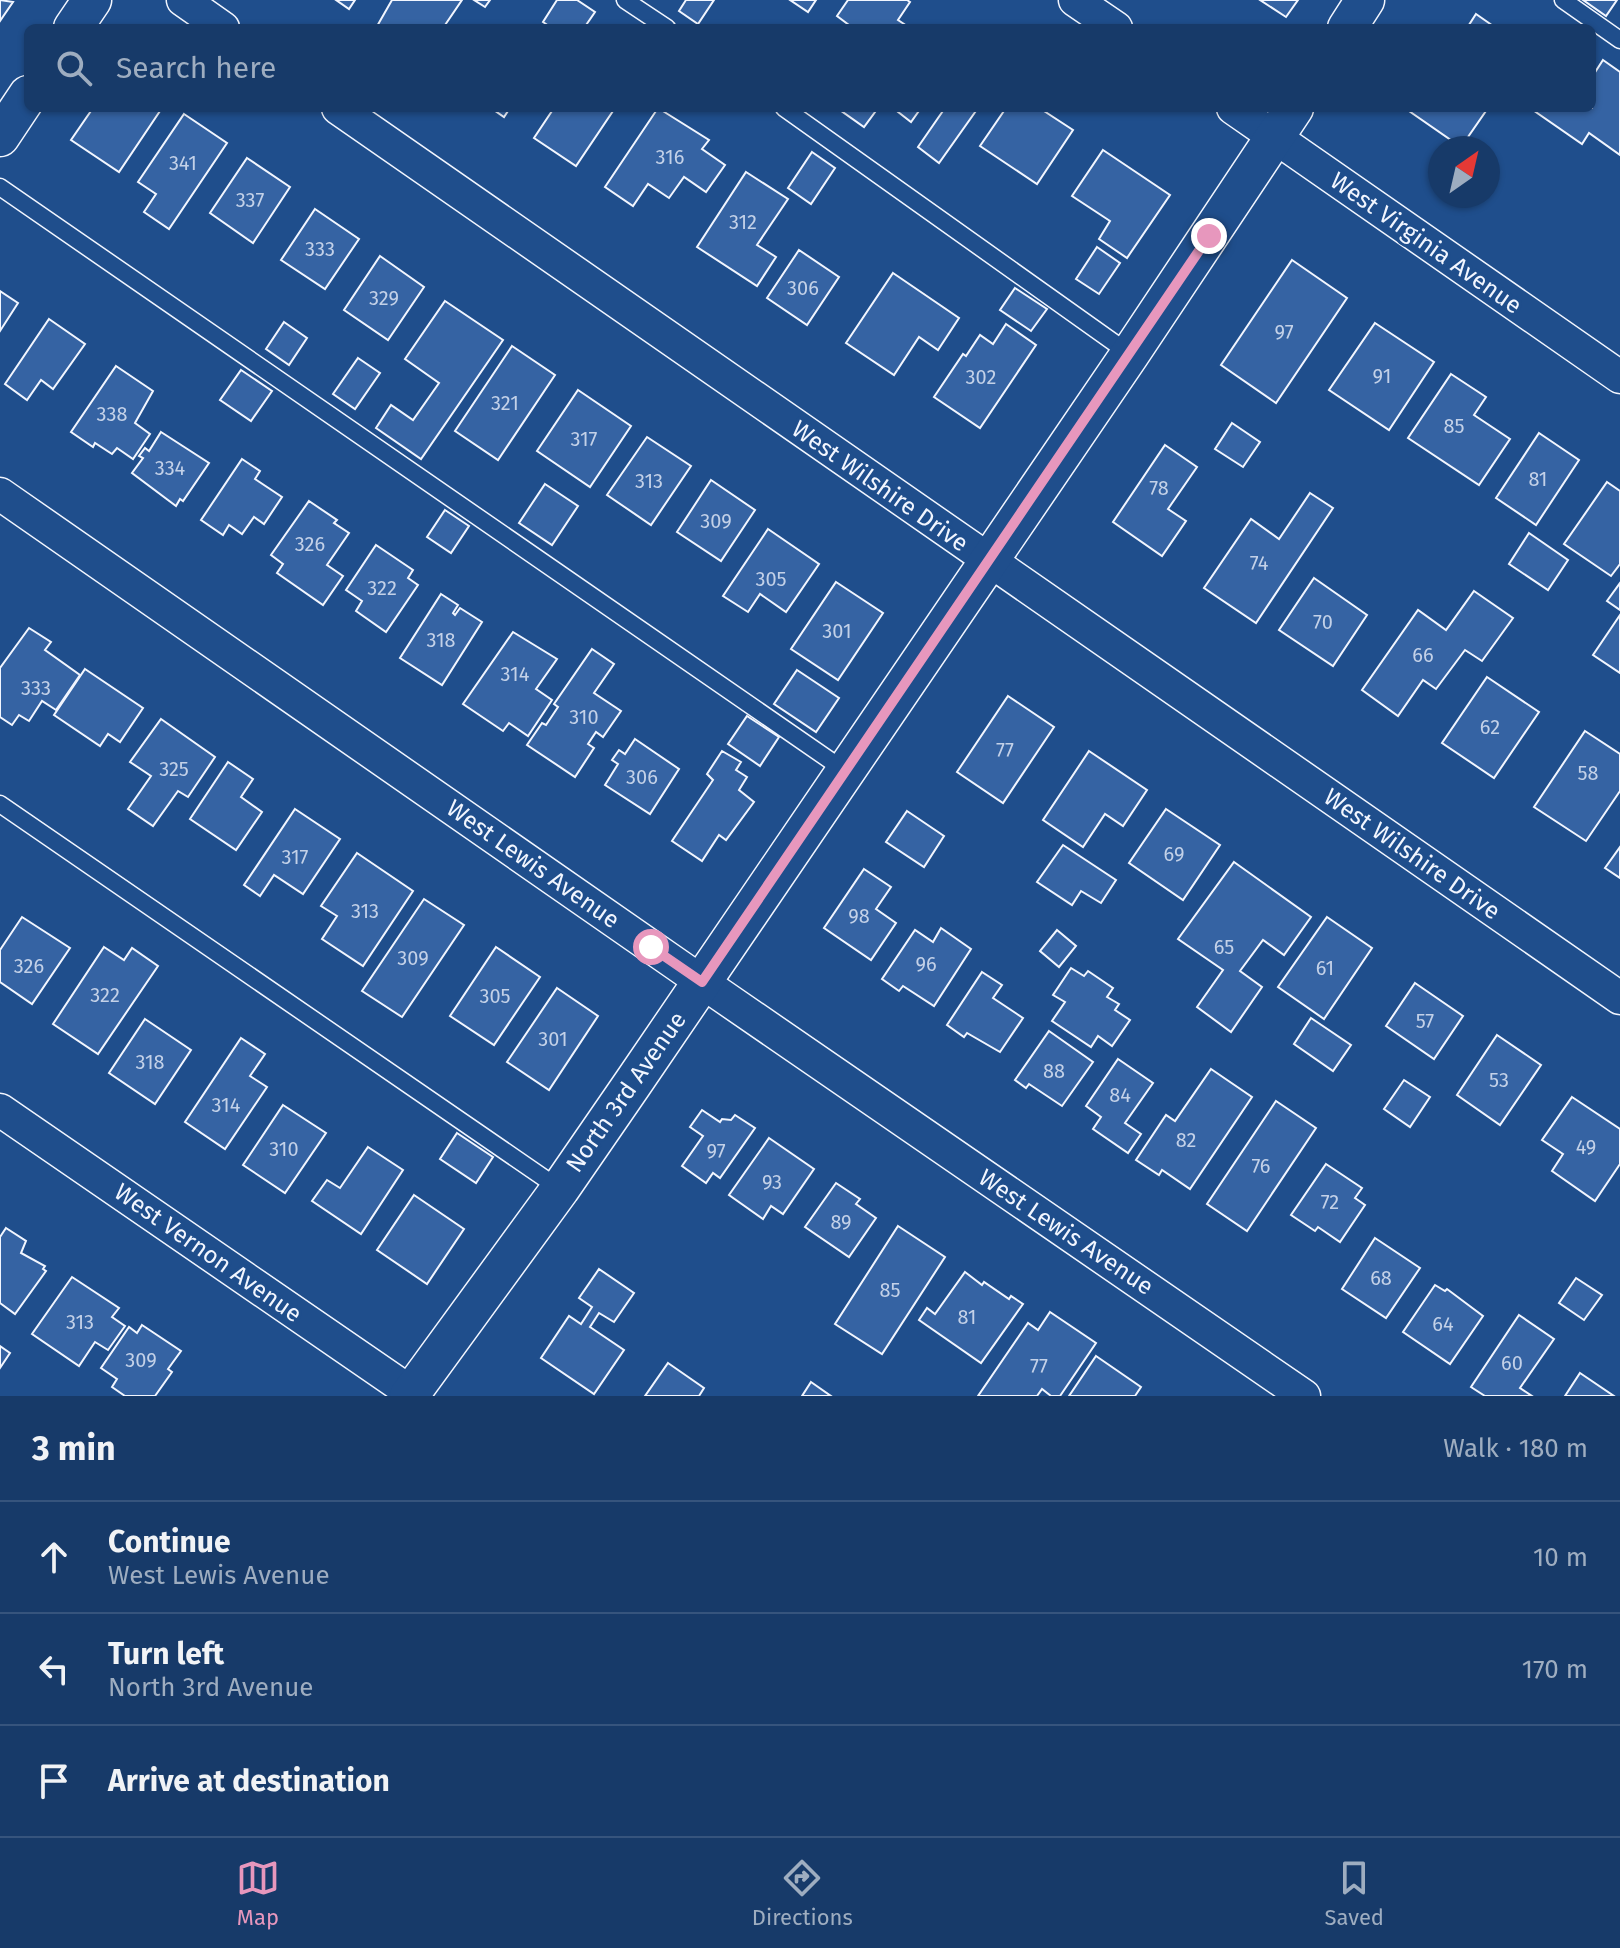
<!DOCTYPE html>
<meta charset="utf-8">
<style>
:root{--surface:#173a69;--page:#244571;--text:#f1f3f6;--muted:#9eadc0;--line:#36547d;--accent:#e797bd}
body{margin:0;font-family:"Fira Sans",sans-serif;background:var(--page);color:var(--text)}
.compass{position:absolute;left:1428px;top:136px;width:72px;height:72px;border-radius:50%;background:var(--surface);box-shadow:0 2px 6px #0004;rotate:34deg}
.stop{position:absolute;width:24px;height:24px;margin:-18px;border:6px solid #e797bd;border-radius:50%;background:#fff}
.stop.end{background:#e797bd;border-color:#fff;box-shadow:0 2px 8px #0008}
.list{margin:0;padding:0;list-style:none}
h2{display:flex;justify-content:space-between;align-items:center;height:104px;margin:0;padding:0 32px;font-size:34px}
h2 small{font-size:26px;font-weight:400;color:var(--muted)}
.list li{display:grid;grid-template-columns:52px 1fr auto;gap:24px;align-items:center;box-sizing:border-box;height:112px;padding:0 32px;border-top:2px solid var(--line)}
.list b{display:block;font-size:30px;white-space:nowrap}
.list p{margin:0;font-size:26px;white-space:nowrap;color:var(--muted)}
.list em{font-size:26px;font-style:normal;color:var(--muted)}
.icon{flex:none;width:44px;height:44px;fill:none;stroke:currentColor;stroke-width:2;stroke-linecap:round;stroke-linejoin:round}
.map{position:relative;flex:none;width:1620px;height:1396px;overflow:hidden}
.search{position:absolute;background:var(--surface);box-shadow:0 2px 6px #0004;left:24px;right:24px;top:24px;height:88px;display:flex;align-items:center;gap:20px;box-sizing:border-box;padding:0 28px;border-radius:12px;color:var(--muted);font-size:30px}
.sheet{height:440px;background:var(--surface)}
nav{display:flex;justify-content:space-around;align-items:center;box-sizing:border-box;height:112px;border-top:2px solid var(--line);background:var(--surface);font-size:22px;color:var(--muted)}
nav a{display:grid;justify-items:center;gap:4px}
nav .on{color:var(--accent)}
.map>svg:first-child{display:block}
.building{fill:#3563a3;stroke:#f2f6ff;stroke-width:2}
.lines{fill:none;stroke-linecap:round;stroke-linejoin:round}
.service-casing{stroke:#f2f6ff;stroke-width:19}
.minor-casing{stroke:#f2f6ff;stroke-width:35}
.tertiary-casing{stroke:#f2f6ff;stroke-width:41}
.service{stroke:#1f4e8c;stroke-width:16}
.minor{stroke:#1f4e8c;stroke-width:32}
.tertiary{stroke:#1f4e8c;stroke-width:38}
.route{stroke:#e797bd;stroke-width:10}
.labels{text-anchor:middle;stroke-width:6;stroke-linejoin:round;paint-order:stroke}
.number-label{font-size:20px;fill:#c3d1e8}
.street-label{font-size:24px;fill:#f2f6ff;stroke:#1f4e8c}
</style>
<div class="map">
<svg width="1620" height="1396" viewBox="0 0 1620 1396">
<rect width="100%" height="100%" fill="#1f4e8c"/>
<g class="building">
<polygon points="0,0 13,2 0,21"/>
<polygon points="336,0 355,0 349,9"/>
<polygon points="392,0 462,0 443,28 376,28"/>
<polygon points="474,0 490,0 485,7"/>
<polygon points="557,0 577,0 595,12 584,28 552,28 543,22"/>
<polygon points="686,0 714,0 698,24 679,11"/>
<polygon points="790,0 816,0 808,12"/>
<polygon points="848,0 907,0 910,2 898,20 910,28 853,28 837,16"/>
<polygon points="1260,0 1298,0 1286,17"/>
<polygon points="1583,0 1617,0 1606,16"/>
<polygon points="1476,14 1496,28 1467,28"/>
<polygon points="1603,60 1620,72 1620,155 1589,133 1582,144 1530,108 1592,108 1592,77"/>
<polygon points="93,108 162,108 119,172 71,140"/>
<polygon points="491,108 510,108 504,117"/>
<polygon points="554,108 615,108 576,166 534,138"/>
<polygon points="658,108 709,140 702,149 725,165 706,192 684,177 669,198 648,184 633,206 605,187"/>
<polygon points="842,108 878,108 864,127 840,110"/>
<polygon points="893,108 921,108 911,122"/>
<polygon points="945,108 978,108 939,163 918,147"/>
<polygon points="1006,108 1046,108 1044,111 1073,130 1037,184 980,146"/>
<polygon points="1411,108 1488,108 1461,147 1409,111"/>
<polygon points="184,114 227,143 169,229 144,212 156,194 138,182"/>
<polygon points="1103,150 1170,195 1127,258 1099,239 1110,221 1072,196"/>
<polygon points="812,152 835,168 811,204 788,188"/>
<polygon points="247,158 290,187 253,243 210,213"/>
<polygon points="746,172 788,199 757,245 776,257 757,286 697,247"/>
<polygon points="315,209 359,239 325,289 281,260"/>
<polygon points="1097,247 1120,263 1099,294 1076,279"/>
<polygon points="799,250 839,277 807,325 767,298"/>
<polygon points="380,256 424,287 388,340 344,310"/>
<polygon points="1292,260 1347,298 1276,403 1221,365"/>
<polygon points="893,273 959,318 938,350 919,337 894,375 846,343"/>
<polygon points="1015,288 1047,309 1031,331 1000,310"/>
<polygon points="0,291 18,303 0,331"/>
<polygon points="445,301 503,340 421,459 376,428 391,405 413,420 439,383 405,359"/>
<polygon points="49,319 85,344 53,389 41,380 27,400 5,384"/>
<polygon points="284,322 307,338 289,365 266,349"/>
<polygon points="1375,323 1434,362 1389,430 1329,390"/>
<polygon points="1006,324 1036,345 980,428 934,397 963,354 966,356 980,335 993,344"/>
<polygon points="512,346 555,375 498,460 455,431"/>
<polygon points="358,358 380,373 355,409 333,394"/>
<polygon points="116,366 153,391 135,423 150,434 133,459 117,448 112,454 95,443 93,447 71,432"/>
<polygon points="241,370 272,391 251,421 220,400"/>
<polygon points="1451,374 1486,397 1474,415 1510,439 1479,485 1408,438"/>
<polygon points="578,390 631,426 590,487 537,451"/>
<polygon points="1232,423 1260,442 1243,467 1215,449"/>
<polygon points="161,432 209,463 183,501 180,499 176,506 132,473 143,458 139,456 145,448 149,451"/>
<polygon points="1539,433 1579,460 1536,525 1496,498"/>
<polygon points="647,437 691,466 651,525 607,495"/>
<polygon points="1165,445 1197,467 1168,509 1186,521 1162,556 1113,522"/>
<polygon points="242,459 260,471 255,479 282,497 264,524 254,517 242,534 229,525 223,535 201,520"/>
<polygon points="711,480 755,510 721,561 677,532"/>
<polygon points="1607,482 1620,491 1620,564 1611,576 1564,544"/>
<polygon points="545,484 578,506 552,545 519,523"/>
<polygon points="1310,493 1333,508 1256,623 1204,588 1251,519 1279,539"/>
<polygon points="309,501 337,520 334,523 349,533 327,565 343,576 323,605 277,573 283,564 271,555"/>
<polygon points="445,510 469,526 451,553 427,537"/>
<polygon points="768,529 819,564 786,612 760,594 748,612 723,596"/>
<polygon points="1529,533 1568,560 1548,590 1509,564"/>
<polygon points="376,545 413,570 408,578 418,585 386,632 356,611 362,601 346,590"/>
<polygon points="1314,578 1367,615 1333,666 1279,630"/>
<polygon points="836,582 883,613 838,680 791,649"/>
<polygon points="1620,583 1620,610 1607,601"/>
<polygon points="1474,591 1513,618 1482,661 1465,650 1436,689 1423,680 1398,716 1362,690 1418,610 1446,630"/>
<polygon points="441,594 458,605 453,613 455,615 460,608 482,622 442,685 400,658"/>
<polygon points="1620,615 1620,673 1593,655"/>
<polygon points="29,628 51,642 45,650 80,675 56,710 42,701 29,721 19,715 12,725 0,717 0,668"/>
<polygon points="513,632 557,659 536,689 552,700 528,736 509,723 503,731 463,704"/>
<polygon points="592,649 614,664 594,693 621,711 603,737 596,732 588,744 594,748 575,777 527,745 542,723 546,725 558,707 554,704"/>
<polygon points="85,669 143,708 120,742 108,734 100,746 54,715"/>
<polygon points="797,670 839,698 816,732 774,704"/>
<polygon points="1487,677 1539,712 1494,778 1442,743"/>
<polygon points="1008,696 1054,727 1003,803 957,772"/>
<polygon points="747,716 779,737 760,766 728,744"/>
<polygon points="161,719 215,757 188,797 178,791 153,826 128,809 151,776 130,762"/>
<polygon points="1585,731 1620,754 1620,791 1586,841 1534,807"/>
<polygon points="635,739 679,769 650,814 605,785 618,764 612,760 619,750 625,754"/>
<polygon points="722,751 741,762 736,770 747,777 739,790 754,802 726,840 719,835 702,861 672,841 713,780 707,774"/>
<polygon points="1089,751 1147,790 1123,826 1105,814 1083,847 1043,820"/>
<polygon points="228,762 253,779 241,797 262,812 236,850 190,819"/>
<polygon points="295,809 340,839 303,894 274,875 260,896 244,885"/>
<polygon points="1166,809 1220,845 1183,900 1129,863"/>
<polygon points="907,811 944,836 924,867 886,842"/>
<polygon points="1063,845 1116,880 1101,903 1081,891 1072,905 1037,882"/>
<polygon points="1620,847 1620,878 1605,868"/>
<polygon points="357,853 413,891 363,966 322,939 337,916 321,906"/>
<polygon points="1234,862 1311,917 1284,955 1263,940 1240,971 1262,987 1231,1032 1197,1007 1223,970 1178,939"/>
<polygon points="864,869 891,887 876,909 896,923 871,960 824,928"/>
<polygon points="424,899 464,925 402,1017 362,991"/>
<polygon points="22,917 70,948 32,1004 0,982 0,950"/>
<polygon points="1327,917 1372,948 1324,1019 1278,987"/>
<polygon points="941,928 971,949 934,1006 903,986 899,991 882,979 915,930 933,942"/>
<polygon points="1057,930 1076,946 1059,967 1040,951"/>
<polygon points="104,947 124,960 132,948 158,966 98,1054 53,1024"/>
<polygon points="496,947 540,977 494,1045 450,1016"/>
<polygon points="1071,968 1084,976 1088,971 1113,988 1107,997 1119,1004 1115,1010 1130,1020 1112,1046 1098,1036 1091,1047 1052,1021 1065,1002 1053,995"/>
<polygon points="982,972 1002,985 993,998 1023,1018 1000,1052 967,1033 964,1037 947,1025"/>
<polygon points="1415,983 1463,1016 1434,1059 1386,1026"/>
<polygon points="557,988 598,1016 549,1090 507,1062"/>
<polygon points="1311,1018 1351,1045 1333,1071 1294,1044"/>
<polygon points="145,1019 191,1050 155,1104 109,1073"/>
<polygon points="1049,1031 1093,1062 1062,1106 1029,1084 1026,1088 1015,1080"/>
<polygon points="1497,1035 1541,1065 1500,1125 1457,1095"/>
<polygon points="241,1038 265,1054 250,1076 267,1087 225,1149 185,1122"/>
<polygon points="1118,1059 1153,1083 1125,1123 1141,1134 1128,1153 1093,1129 1101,1117 1086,1106"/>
<polygon points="1211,1069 1252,1097 1190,1189 1162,1170 1159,1175 1136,1160 1166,1115 1175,1121"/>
<polygon points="1404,1080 1430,1097 1410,1127 1384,1109"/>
<polygon points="1572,1097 1620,1129 1620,1164 1595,1201 1552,1171 1563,1154 1542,1140"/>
<polygon points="1276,1101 1316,1128 1247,1231 1207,1204"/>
<polygon points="283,1105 326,1133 285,1193 243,1165"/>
<polygon points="702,1110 720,1122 722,1119 731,1120 735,1115 755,1128 720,1178 713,1173 706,1183 682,1166 703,1136 690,1127"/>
<polygon points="457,1133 493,1157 476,1183 440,1159"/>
<polygon points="769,1138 814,1169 783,1214 771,1206 763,1219 729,1195"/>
<polygon points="368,1147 403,1170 361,1234 312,1201 327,1180 340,1188"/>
<polygon points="1326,1164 1362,1188 1355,1198 1365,1205 1340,1242 1318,1227 1315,1231 1291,1215"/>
<polygon points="836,1183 860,1199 856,1204 876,1218 849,1257 805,1227"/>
<polygon points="414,1195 464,1229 427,1284 377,1250"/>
<polygon points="898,1226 945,1257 882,1354 835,1324"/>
<polygon points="6,1228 26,1241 21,1253 45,1266 43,1269 46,1271 15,1314 0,1303 0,1237"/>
<polygon points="1375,1238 1420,1268 1386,1318 1342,1289"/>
<polygon points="599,1269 634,1293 614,1322 599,1313 590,1327 624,1350 594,1394 541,1358 569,1316 581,1324 592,1307 579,1298"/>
<polygon points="965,1272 982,1285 984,1282 1009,1299 1011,1296 1023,1304 981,1363 919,1320 927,1308 935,1314"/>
<polygon points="72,1277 119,1308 112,1317 125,1326 108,1350 95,1342 79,1366 32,1334"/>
<polygon points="1576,1278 1602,1295 1584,1320 1559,1303"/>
<polygon points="1435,1285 1445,1291 1447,1289 1483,1316 1450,1364 1403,1332"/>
<polygon points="1050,1312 1096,1343 1060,1396 1051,1396 1042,1389 1037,1396 978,1396 1028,1323 1038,1330"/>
<polygon points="1519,1315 1554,1339 1520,1388 1532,1396 1485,1396 1471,1387"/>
<polygon points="142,1325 181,1351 168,1369 172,1372 155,1396 125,1396 112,1387 117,1379 101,1368 129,1327 137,1333"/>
<polygon points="0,1346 10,1353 0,1368"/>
<polygon points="1096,1356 1141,1387 1135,1396 1069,1396"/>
<polygon points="668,1363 704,1388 699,1396 645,1396"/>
<polygon points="1580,1373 1614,1396 1565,1396"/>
<polygon points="811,1382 831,1396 802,1396"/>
</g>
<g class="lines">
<g class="service-casing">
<g id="service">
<polyline points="625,0 667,28"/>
<polyline points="1563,0 1620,40"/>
<polyline points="784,108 1130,354"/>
<polyline points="0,187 844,770"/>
<polyline points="0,804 560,1189"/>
</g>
</g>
<g class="minor-casing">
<g id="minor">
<polyline points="183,0 223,28"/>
<polyline points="1075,0 1116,28"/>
<polyline points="338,108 1620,998"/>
<polyline points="1233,108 1620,377"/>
<polyline points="0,494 702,982 1304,1396"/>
<polyline points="0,1110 416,1396"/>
</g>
</g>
<g class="tertiary-casing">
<g id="tertiary">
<polyline points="73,28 92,0"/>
<polyline points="1347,28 1365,0"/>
<polyline points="0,137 28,95"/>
<polyline points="409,1396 560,1189 633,1083 1130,354 1294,108"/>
</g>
</g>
<use href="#service" class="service"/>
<use href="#minor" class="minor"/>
<use href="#tertiary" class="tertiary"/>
</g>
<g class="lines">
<polyline class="route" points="651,947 702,982 1209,236"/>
</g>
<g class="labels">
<g class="number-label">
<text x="670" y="164">316</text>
<text x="183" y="170">341</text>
<text x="250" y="207">337</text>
<text x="743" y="229">312</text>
<text x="320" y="256">333</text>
<text x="803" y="295">306</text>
<text x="384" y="305">329</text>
<text x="1284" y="339">97</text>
<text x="1382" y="383">91</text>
<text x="981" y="384">302</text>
<text x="505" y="410">321</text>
<text x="112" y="421">338</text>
<text x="1454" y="433">85</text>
<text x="584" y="446">317</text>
<text x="170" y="475">334</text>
<text x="1538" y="486">81</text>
<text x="649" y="488">313</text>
<text x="1159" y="495">78</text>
<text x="716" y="528">309</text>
<text x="310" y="551">326</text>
<text x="1259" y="570">74</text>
<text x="771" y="586">305</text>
<text x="382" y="595">322</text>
<text x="1323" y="629">70</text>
<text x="837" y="638">301</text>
<text x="441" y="647">318</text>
<text x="1423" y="662">66</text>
<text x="515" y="681">314</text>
<text x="36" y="695">333</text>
<text x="584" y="724">310</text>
<text x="1490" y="734">62</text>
<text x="1005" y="757">77</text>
<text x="174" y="776">325</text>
<text x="1588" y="780">58</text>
<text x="642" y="784">306</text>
<text x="1174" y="861">69</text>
<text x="295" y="864">317</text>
<text x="365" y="918">313</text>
<text x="859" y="923">98</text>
<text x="1224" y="954">65</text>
<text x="413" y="965">309</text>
<text x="926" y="971">96</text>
<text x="29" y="973">326</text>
<text x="1325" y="975">61</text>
<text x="105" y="1002">322</text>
<text x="495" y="1003">305</text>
<text x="1425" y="1028">57</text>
<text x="553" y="1046">301</text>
<text x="150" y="1069">318</text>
<text x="1054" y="1078">88</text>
<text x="1499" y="1087">53</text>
<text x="1120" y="1102">84</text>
<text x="226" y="1112">314</text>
<text x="1186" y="1147">82</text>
<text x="1586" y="1154">49</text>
<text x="284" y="1156">310</text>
<text x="716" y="1158">97</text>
<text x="1261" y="1173">76</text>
<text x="772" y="1189">93</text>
<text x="1330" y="1209">72</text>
<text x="841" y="1229">89</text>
<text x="1381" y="1285">68</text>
<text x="890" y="1297">85</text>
<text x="967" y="1324">81</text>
<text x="80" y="1329">313</text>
<text x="1443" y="1331">64</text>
<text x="141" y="1367">309</text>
<text x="1512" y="1370">60</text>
<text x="1039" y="1373">77</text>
</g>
<g class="street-label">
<text transform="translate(1426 243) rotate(35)" y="8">West Virginia Avenue</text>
<text transform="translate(880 486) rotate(35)" y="8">West Wilshire Drive</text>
<text transform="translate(1412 854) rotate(35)" y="8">West Wilshire Drive</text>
<text transform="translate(533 864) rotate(35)" y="8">West Lewis Avenue</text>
<text transform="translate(626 1092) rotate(-55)" y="8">North 3rd Avenue</text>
<text transform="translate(1066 1232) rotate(34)" y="8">West Lewis Avenue</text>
<text transform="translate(208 1253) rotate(35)" y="8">West Vernon Avenue</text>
</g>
</g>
</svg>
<svg class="compass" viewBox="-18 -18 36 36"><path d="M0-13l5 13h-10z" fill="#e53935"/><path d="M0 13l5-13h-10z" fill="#9eadc0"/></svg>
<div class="stop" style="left:651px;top:947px"></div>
<div class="stop end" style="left:1209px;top:236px"></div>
<div class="search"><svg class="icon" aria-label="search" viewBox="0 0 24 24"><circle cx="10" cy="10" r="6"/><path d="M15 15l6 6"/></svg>Search here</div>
</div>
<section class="sheet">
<h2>3 min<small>Walk · 180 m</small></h2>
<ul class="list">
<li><svg class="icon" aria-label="ahead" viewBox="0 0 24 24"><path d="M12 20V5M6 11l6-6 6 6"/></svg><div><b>Continue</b><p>West Lewis Avenue</p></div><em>10 m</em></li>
<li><svg class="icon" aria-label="left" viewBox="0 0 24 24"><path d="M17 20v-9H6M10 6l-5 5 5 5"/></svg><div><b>Turn left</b><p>North 3rd Avenue</p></div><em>170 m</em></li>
<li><svg class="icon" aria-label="arrive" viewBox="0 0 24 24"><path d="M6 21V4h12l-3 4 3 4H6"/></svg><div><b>Arrive at destination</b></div></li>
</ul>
</section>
<nav>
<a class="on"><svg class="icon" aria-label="map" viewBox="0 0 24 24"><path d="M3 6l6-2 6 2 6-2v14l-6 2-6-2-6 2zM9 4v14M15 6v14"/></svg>Map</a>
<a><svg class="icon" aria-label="directions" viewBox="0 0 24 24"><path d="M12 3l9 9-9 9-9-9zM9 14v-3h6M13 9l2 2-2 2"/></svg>Directions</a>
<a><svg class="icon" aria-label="saved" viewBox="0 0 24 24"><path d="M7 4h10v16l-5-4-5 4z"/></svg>Saved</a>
</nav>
